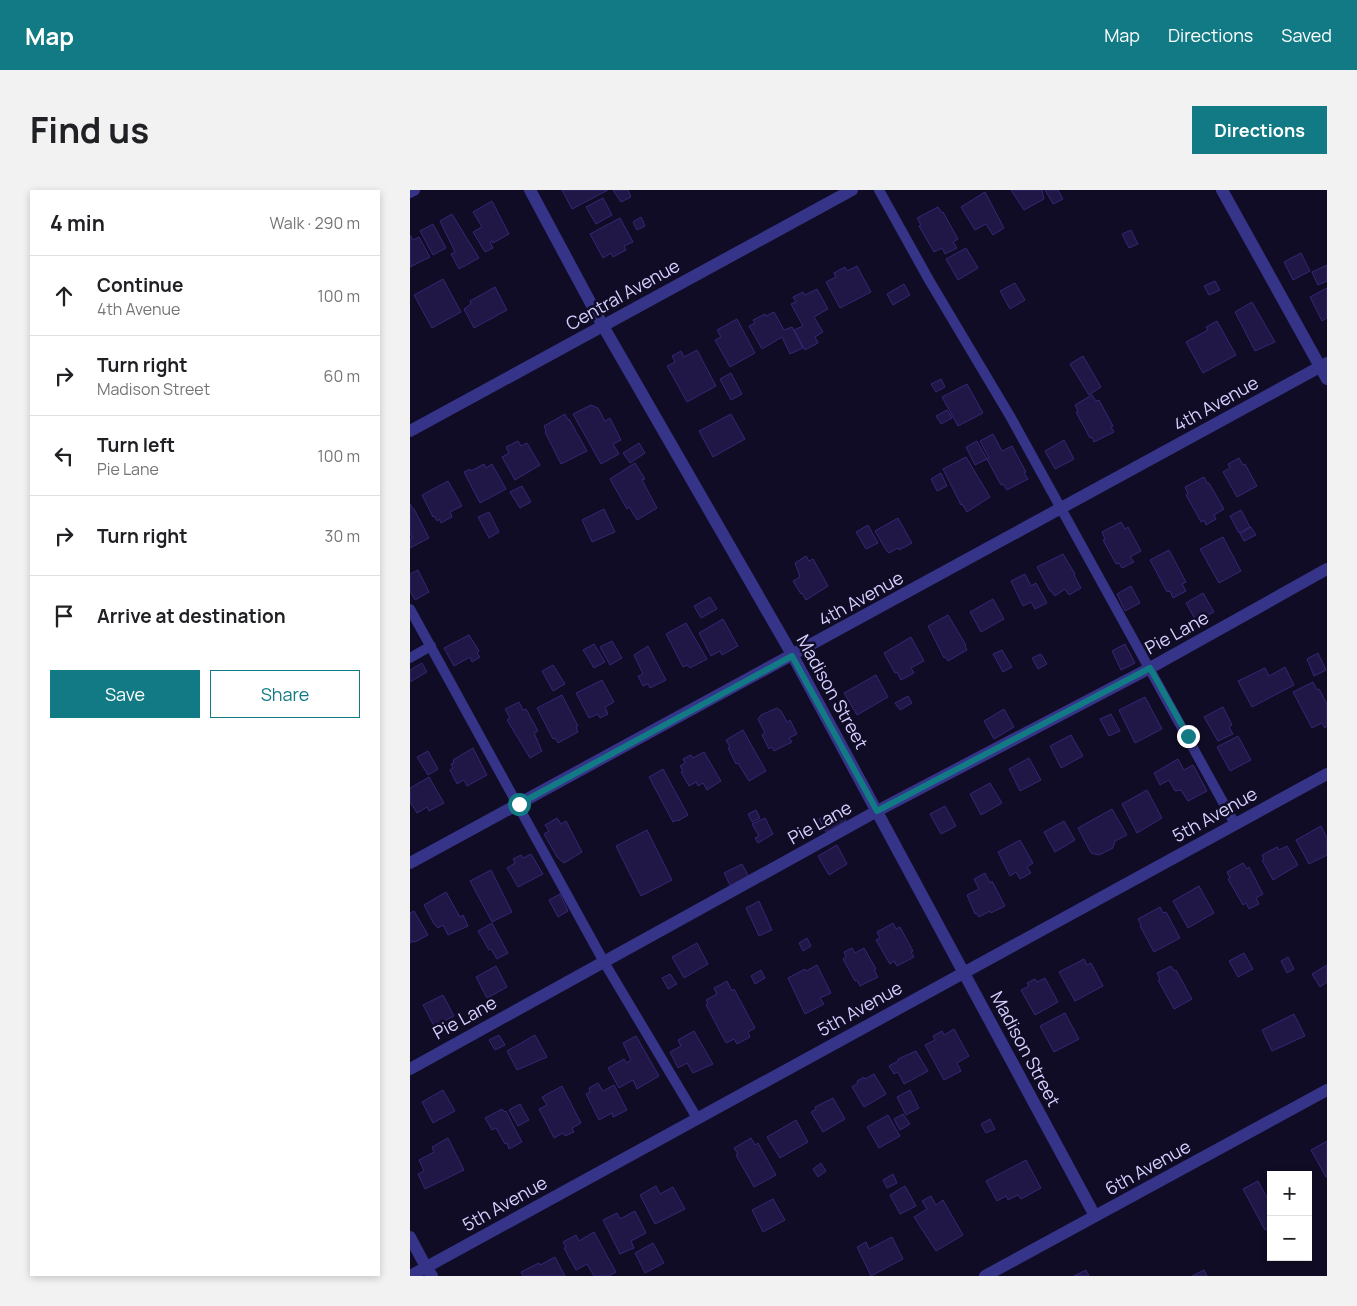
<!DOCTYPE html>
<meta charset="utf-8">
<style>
:root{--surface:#fff;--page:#f2f2f2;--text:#202124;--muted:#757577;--line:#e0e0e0;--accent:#127a85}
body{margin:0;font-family:Manrope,sans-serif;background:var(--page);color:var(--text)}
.controls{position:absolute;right:15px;bottom:15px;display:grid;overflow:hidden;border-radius:0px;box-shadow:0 2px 8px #0003}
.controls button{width:45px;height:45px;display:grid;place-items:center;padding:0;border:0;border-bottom:1px solid var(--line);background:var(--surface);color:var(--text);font:25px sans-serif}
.stop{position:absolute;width:15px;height:15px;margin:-11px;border:4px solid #127a85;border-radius:50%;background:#fff}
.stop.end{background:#127a85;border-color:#fff;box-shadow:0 1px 5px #0008}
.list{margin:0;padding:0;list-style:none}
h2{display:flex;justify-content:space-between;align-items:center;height:65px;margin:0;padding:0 20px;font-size:21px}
h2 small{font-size:16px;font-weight:400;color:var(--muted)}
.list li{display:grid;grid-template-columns:32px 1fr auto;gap:15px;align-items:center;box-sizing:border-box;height:80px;padding:0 20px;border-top:1px solid var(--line)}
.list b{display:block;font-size:19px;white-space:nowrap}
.list p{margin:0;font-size:16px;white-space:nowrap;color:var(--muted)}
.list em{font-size:16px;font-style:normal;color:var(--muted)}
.actions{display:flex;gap:10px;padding:15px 20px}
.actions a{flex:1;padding:11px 0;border:1px solid var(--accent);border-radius:0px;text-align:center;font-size:18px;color:var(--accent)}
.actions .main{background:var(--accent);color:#fff}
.icon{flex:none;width:28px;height:28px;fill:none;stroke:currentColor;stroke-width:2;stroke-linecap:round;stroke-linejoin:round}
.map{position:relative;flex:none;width:917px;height:1086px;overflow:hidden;border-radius:0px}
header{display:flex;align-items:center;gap:30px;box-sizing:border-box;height:70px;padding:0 25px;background:var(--accent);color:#fff}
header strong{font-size:24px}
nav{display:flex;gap:28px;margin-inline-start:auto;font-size:18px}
.intro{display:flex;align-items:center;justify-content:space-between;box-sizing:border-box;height:120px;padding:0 30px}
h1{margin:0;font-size:35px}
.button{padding:12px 22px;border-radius:0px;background:var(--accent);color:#fff;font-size:18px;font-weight:700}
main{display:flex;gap:30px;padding:0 30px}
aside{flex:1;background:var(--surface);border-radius:0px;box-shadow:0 2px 8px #0003}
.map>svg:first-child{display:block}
.building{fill:#201747;stroke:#352775}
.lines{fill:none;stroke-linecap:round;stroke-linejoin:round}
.service{stroke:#353488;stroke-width:10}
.minor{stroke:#353488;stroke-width:12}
.tertiary{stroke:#353488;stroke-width:12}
.route{stroke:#127a85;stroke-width:6}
.labels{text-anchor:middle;stroke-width:5;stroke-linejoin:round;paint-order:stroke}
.street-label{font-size:18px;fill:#d5d0ff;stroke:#100c25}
</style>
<header>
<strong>Map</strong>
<nav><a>Map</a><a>Directions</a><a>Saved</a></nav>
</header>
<div class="intro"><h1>Find us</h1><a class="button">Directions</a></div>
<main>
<aside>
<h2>4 min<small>Walk · 290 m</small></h2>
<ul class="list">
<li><svg class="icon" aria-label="ahead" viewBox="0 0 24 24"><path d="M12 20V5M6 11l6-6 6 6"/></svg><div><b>Continue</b><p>4th Avenue</p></div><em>100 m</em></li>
<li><svg class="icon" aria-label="right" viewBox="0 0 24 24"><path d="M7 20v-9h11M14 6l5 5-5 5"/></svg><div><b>Turn right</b><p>Madison Street</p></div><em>60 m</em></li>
<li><svg class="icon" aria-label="left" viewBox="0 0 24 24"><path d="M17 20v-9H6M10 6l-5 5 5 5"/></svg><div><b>Turn left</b><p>Pie Lane</p></div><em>100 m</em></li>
<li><svg class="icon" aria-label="right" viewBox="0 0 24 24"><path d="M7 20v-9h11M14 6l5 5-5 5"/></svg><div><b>Turn right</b></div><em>30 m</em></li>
<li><svg class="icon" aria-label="arrive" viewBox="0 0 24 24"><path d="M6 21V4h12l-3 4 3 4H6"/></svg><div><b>Arrive at destination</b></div></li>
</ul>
<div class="actions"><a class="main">Save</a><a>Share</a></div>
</aside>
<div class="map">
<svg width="917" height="1086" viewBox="0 0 917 1086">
<rect width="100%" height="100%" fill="#100c25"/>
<g class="building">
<polygon points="152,0 198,0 162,19"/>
<polygon points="203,0 218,0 221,7 211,12"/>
<polygon points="601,0 632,0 634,9 614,20"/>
<polygon points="635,0 648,0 653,9 643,14"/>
<polygon points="575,2 594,38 583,45 576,34 565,40 551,17"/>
<polygon points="193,8 202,25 186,34 176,17"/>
<polygon points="82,11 99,44 83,53 82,51 80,52 83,58 75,62 63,42 72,37 63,22"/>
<polygon points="528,17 532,23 533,22 548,49 543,52 547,58 535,64 532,58 524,62 509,36 511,35 507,28"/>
<polygon points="42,24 69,68 49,79 41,64 45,62 30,31"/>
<polygon points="231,27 235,36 227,40 223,32"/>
<polygon points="210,28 223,52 214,56 216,60 203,67 201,63 193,68 180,44"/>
<polygon points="23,34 36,58 23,65 10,41"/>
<polygon points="721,40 728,54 719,58 712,44"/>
<polygon points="0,45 3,50 9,47 20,67 0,77"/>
<polygon points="556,58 568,78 548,90 536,69"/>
<polygon points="891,63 900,81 883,90 874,72"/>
<polygon points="917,75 917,91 908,95 902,82"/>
<polygon points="447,76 461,102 430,118 416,92 426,87 424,83 435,77 437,81"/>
<polygon points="33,89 51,122 22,138 4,105"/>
<polygon points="805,91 810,100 799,105 794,96"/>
<polygon points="605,93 615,110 600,119 590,101"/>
<polygon points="494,94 500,105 483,115 477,104"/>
<polygon points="85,97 97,120 64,138 54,119 61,114 60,111"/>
<polygon points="917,98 917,128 912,131 900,107"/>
<polygon points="407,99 418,119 404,127 413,142 405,147 408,153 395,160 384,140 393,136 381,114 386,112 383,107 393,102 395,105"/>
<polygon points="842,112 865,152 845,161 825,122"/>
<polygon points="364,122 374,140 382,137 393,158 380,164 372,147 352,159 339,136 345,133 343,130 355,124 356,126"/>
<polygon points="327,129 345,163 320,177 305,150 311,147 307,140"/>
<polygon points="807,131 826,165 793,183 776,152 798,140 796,137"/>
<polygon points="287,160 306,196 277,212 257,176 265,172 262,166 271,161 274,167"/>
<polygon points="673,166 691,197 679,205 660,174"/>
<polygon points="321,183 332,204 321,210 310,189"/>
<polygon points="531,189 535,197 526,202 521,194"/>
<polygon points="557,194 573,223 548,236 532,207"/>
<polygon points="682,205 686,211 689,210 703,236 701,237 704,242 684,252 682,247 680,248 666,222 668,221 665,215"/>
<polygon points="181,215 188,218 195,231 200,228 211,250 203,254 209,264 191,274 163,224"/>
<polygon points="537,220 542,228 531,234 526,226"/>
<polygon points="155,224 158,230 159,229 177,261 151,274 135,242 136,241 134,236"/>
<polygon points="321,224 335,249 303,267 289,241"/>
<polygon points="583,244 592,261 602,256 616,282 614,283 618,289 597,300 593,294 591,295 577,269 579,268 570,251"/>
<polygon points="654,250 664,269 645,279 635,261"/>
<polygon points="108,251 111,256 117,253 130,275 105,290 92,267 99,263 96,257"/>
<polygon points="567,251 577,269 565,275 556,257"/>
<polygon points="229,253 235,263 220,273 213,263"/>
<polygon points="556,267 580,307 557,322 552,314 551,315 533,279"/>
<polygon points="829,268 833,275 835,274 847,296 827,307 813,282 820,278 818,274"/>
<polygon points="225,273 235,289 232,290 247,318 227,330 219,317 217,319 200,289"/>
<polygon points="74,274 76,278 82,274 96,299 70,313 54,282 60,279 61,281"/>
<polygon points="531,283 537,296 527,301 521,289"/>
<polygon points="794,287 797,293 799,293 814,319 804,325 806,329 796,335 794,330 791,332 776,305 778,304 775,297"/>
<polygon points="38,291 52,316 40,322 42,327 31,333 29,329 27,331 24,326 23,327 12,305"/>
<polygon points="112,296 121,312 110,318 100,302"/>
<polygon points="0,314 3,319 4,319 19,348 0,358 0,349 2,347 0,343"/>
<polygon points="194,319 205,342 182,352 172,330"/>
<polygon points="831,320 840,337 829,343 820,326"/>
<polygon points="79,322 89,342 79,348 68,327"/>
<polygon points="488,328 502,353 489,360 488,358 479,363 476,360 465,341"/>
<polygon points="711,332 715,339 718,337 731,361 720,367 724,372 712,378 709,373 706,374 693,350 695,349 692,342"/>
<polygon points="458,335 468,353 456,359 446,342"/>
<polygon points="841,337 846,345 834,351 830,344"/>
<polygon points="813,347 831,381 809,393 790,359"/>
<polygon points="759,360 776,392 772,394 776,401 763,408 760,401 757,402 740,370"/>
<polygon points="653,364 665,384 664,385 671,398 659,405 655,399 645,406 641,401 640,401 627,377"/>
<polygon points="396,366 399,371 403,369 418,396 396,410 392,403 391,404 383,391 390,387 385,373"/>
<polygon points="8,380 19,402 5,410 0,401 0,384"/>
<polygon points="615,384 621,396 626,393 637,413 625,419 621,412 613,416 601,391"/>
<polygon points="721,396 730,413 715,421 707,404"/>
<polygon points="793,403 804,422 786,431 776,413"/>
<polygon points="300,407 307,419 291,428 284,416"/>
<polygon points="583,409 594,429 571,442 560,422"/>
<polygon points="538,425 556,455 555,456 557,460 538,471 535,467 534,468 518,436"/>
<polygon points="313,429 328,456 312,465 310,461 301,466 289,443"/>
<polygon points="276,433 297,469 280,478 277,475 273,477 256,444"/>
<polygon points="59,445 69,461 67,463 70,467 62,472 60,467 44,476 34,458"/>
<polygon points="501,447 514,471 501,478 504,483 491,490 487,482 485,483 474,463"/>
<polygon points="202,451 212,468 200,475 190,457"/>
<polygon points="184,454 195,472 184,478 173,460"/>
<polygon points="715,454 725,473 711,480 702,461"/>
<polygon points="238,456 256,490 240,498 238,494 233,496 228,486 233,484 224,465"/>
<polygon points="592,460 602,477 593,482 583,464"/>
<polygon points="908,463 916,480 904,486 897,469"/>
<polygon points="631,464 637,474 628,479 622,468"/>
<polygon points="12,473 17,482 0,492 0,480"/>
<polygon points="143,475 155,494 143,501 132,481"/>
<polygon points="875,477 884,495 842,517 828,491 855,478 859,486"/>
<polygon points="466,485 478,507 447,525 434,503"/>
<polygon points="192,490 204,512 195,517 198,524 190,528 188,524 179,528 166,503"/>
<polygon points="903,492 907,500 909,499 917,514 917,536 915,538 912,533 902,538 883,502"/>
<polygon points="152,505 168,536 166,537 168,542 148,553 145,548 143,549 127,518"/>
<polygon points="498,506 502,513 490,520 485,513"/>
<polygon points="735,507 752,539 725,553 709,520"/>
<polygon points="109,512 113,520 116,519 128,541 124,543 132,561 120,568 97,530 100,528 95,519"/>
<polygon points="813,517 822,535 819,537 823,544 808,551 794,527"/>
<polygon points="367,518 371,521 377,532 380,530 387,544 379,548 382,552 364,561 362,557 359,559 352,545 355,543 348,529 351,525"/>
<polygon points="594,519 604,537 584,549 574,531"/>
<polygon points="701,524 710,541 699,546 690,529"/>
<polygon points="333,540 356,581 339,591 328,573 326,574 318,558 320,557 316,550"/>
<polygon points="661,545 673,566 651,578 640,556"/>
<polygon points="828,546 841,570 820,581 807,557"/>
<polygon points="63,558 77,585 57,596 54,590 47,594 40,580 43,578 41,574 44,573 43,570"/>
<polygon points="18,561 28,579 18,585 7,567"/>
<polygon points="294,562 311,591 297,600 293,593 288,596 286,592 279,596 271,582 273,581 270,576 275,573 273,569 281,565 283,568"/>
<polygon points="619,568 631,590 610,601 599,579"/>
<polygon points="768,569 774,580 783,575 797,601 778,611 771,600 765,601 759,590 750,595 744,583"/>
<polygon points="253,579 278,625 268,631 267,630 263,632 239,587"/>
<polygon points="19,587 34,613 19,621 17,617 7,623 0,612 0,598"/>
<polygon points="580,593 592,613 571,625 560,604"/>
<polygon points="737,600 752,628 727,643 712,614"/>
<polygon points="535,616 546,636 531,644 520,624"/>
<polygon points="429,618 436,631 416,642 409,629"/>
<polygon points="702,619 717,645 705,651 703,658 689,665 681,663 668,638"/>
<polygon points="346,620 350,628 342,632 338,624"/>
<polygon points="147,628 151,634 156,631 172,662 154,673 147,667 134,644 139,641 135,635"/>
<polygon points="355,628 363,644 348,653 345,648 349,646 342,634"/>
<polygon points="654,631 665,650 645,662 634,642"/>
<polygon points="911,636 917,648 917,665 899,674 886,650"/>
<polygon points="237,640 262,690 231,706 206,656"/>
<polygon points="610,650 623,673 617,677 621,683 610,689 606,682 600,686 588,662"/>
<polygon points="427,655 437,674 419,685 408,666"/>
<polygon points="877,656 888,675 863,690 852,670 854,669 852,665 867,657 869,660"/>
<polygon points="121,664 133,684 108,697 97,678 105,673 103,669 111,665 113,668"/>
<polygon points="833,673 837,679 839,677 853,704 846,708 849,714 839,719 836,713 833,715 818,689 820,688 817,682"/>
<polygon points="332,674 339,687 321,697 314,683"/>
<polygon points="81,680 102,722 82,732 60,691"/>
<polygon points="575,683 580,693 582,691 595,716 581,723 580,721 569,727 566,723 565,724 557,705 569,699 564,689"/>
<polygon points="789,696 804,723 778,738 763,711"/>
<polygon points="36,702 50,727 53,725 58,736 38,745 33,735 28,738 24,734 14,715"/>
<polygon points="150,704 158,721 148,727 139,710"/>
<polygon points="349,711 362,740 349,746 336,718"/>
<polygon points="750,717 753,723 756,722 770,748 744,762 730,736 731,735 728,729"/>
<polygon points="4,721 18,745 5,752 4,751 0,753 0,723"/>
<polygon points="82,733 98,763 87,769 81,759 79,760 68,741"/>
<polygon points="483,733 486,739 490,737 503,761 501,762 504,767 487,776 484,771 480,774 466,750 470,748 467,742"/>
<polygon points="397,748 401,756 393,761 389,753"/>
<polygon points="287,753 298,774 274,788 262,767"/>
<polygon points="442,758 445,763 454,758 466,779 464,780 468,787 450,796 447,790 445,791 433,769 436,767 434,762"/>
<polygon points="834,763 843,779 828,787 819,771"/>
<polygon points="878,767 884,779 877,783 871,771"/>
<polygon points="674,769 677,775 681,773 693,796 665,811 649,782"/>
<polygon points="407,775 421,803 410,808 414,814 395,824 378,788 395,779 396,781"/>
<polygon points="917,775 917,792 910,797 902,784"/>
<polygon points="86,776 97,797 77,808 66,787"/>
<polygon points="761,776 764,781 766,780 782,809 764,819 748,790 750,789 747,783"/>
<polygon points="351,780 355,788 345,794 341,786"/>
<polygon points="260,784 267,794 258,799 252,788"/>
<polygon points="635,788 648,812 625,825 611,800 619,796 617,793 625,789 627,792"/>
<polygon points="317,791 322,801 324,799 345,838 338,842 340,847 327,854 324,849 316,853 296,815 298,814 296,810 307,804 304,798"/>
<polygon points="33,805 44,826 24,836 13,815"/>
<polygon points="655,823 669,849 644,862 630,836"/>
<polygon points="884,824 895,846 862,861 852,840"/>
<polygon points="544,839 559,866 547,873 551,881 534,890 515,855 525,850 523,846 532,841 534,845"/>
<polygon points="284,841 303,874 283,883 277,873 268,878 260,862 271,856 268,850"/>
<polygon points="89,845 95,855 85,860 79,850"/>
<polygon points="125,845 137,867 107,880 97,861"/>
<polygon points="226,846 249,886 227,899 223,890 209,898 198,878 214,869 217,873 221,870 213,853"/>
<polygon points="506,861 518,881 494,894 488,882 484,884 479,876 488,871 488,869"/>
<polygon points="464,884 476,904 454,917 442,897 448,893 447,891 454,887 455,889"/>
<polygon points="188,893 193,901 204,895 217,920 203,927 202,923 189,930 176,904 180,902 179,898"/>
<polygon points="152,896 171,933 162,938 164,942 155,946 153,943 144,948 129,919 137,915 132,907"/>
<polygon points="33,900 45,921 23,933 12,912"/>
<polygon points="500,900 509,918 496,925 487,907"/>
<polygon points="423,908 435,929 413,942 401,922 406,919 405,917"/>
<polygon points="110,914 119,930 108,936 99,920"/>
<polygon points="92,919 95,922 96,921 112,952 99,959 97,953 95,954 86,938 82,940 75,928"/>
<polygon points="493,924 500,934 490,940 484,929"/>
<polygon points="478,925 490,946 469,958 457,937"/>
<polygon points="580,929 585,939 576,943 571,934"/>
<polygon points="386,930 398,952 370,968 357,947"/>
<polygon points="38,948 54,980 15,999 8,984 14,981 9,970 24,962 22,957"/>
<polygon points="341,948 345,955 348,953 366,985 344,997 326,965 328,964 324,958"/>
<polygon points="917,951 917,987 916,987 901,960"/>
<polygon points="616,970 631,998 611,1009 608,1005 598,1010 596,1006 587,1011 576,991"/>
<polygon points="411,973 416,981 408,987 403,979"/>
<polygon points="483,984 487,993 477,998 473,990"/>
<polygon points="848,991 861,1015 861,1037 855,1040 833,999"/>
<polygon points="246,996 250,1004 263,997 275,1019 245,1034 230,1005"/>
<polygon points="495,996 506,1016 490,1024 480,1005"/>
<polygon points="521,1006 526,1015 533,1010 553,1045 526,1061 504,1027 517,1019 512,1011"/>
<polygon points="363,1009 375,1030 353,1042 342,1020"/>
<polygon points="225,1021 236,1043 221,1051 224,1058 210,1064 193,1030 207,1023 210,1029"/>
<polygon points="184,1042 206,1082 199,1086 184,1086 177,1074 166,1080 154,1058 156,1057 153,1052 166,1045 169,1051"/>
<polygon points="482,1047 493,1069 461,1086 447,1057 456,1052 459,1059"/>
<polygon points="243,1053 254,1073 235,1083 225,1063"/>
<polygon points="145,1067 155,1086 113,1086 111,1082 129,1073 130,1075"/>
<polygon points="676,1080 679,1086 664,1086"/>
<polygon points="794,1080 797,1086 782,1086"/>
</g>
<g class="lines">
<g class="service">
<polyline points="469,0 519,90 600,226 825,634"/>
<polyline points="0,419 194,772 287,928"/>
<polyline points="0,468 21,456"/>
</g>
<g class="minor">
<polyline points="120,0 193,136 383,466 685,1026"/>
<polyline points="812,0 917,189"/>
<polyline points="0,2 4,0"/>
<polyline points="0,673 917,173"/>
<polyline points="0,879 467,621 740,478 917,379"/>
<polyline points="16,1077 22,1086"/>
<polyline points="575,1086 917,900"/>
</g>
<g class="tertiary">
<polyline points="0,241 442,0"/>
<polyline points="0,1047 16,1077"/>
<polyline points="0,1086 917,584"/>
</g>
</g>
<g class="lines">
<polyline class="route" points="109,614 382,466 467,621 740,478 778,546"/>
</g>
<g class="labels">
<g class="street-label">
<text transform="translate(213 105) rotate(-29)" y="6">Central Avenue</text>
<text transform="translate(806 214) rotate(-29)" y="6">4th Avenue</text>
<text transform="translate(451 409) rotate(-29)" y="6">4th Avenue</text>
<text transform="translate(767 443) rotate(-29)" y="6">Pie Lane</text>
<text transform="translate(422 502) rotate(61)" y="6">Madison Street</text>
<text transform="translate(805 625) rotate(-29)" y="6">5th Avenue</text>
<text transform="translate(410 633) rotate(-29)" y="6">Pie Lane</text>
<text transform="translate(450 819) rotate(-29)" y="6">5th Avenue</text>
<text transform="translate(55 828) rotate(-29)" y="6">Pie Lane</text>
<text transform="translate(615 859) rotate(62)" y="6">Madison Street</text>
<text transform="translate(738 978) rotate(-29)" y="6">6th Avenue</text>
<text transform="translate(95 1014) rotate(-29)" y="6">5th Avenue</text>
</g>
</g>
</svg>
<div class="controls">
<button>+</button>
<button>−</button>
</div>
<div class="stop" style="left:109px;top:614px"></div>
<div class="stop end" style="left:778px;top:546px"></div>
</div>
</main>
